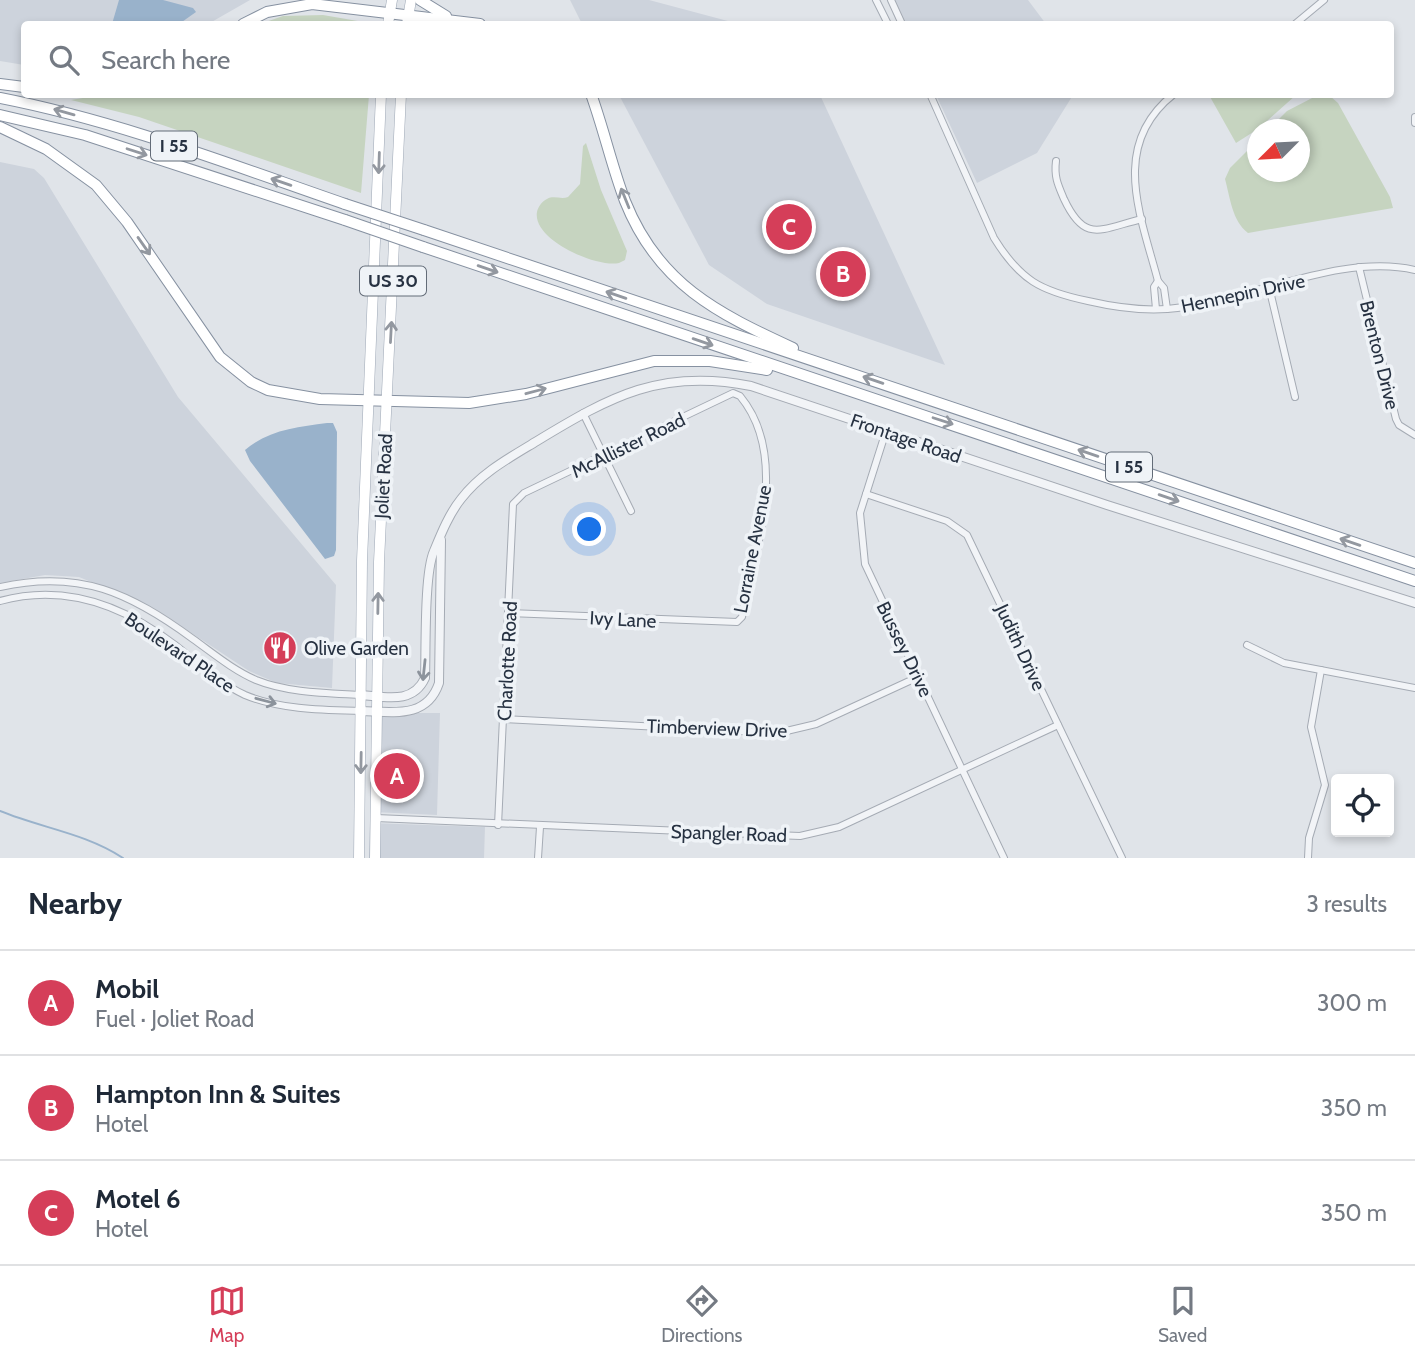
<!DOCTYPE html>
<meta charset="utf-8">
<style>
:root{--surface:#fff;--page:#f6f6f7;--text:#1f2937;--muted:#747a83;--line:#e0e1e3;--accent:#d53e59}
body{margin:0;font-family:Cabin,sans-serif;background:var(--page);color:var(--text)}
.controls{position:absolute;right:21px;bottom:21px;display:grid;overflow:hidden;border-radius:7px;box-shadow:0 4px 10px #0003}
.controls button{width:63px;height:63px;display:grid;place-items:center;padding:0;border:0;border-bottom:2px solid var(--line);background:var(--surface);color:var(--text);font:35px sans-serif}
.compass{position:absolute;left:1247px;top:119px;width:63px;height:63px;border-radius:50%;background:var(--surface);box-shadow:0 4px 10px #0003;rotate:246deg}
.you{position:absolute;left:590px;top:530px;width:24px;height:24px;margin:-18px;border:5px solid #fff;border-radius:50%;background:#1a73e8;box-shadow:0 0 0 10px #1a73e833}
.badge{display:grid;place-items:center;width:46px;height:46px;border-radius:50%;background:var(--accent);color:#fff;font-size:23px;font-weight:700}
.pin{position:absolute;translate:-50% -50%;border:4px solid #fff;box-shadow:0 2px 7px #0006}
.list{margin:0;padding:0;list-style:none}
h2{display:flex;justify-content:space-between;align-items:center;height:91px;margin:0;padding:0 28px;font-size:30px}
h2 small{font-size:23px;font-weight:400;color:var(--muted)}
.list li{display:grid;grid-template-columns:46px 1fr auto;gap:21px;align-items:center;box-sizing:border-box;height:105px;padding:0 28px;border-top:2px solid var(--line)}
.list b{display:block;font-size:26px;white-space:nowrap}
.list p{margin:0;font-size:23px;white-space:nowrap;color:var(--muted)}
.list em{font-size:23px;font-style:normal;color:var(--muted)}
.icon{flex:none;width:38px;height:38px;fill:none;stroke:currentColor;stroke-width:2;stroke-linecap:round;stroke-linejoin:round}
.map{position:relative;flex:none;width:1415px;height:858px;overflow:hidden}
.search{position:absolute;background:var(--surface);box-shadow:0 4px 10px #0003;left:21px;right:21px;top:21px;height:77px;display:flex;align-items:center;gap:18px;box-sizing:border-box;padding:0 24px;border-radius:7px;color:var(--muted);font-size:26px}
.sheet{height:406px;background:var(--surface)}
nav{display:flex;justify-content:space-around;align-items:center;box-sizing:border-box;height:98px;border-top:2px solid var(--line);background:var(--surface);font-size:19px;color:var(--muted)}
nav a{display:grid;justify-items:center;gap:4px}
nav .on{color:var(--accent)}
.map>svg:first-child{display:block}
.built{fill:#cdd3dc}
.green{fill:#c6d4c0}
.water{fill:#99b2cb}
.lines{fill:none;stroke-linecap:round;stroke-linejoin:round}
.stream{stroke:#99b2cb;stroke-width:2}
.minor-casing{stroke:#a5abb4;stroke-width:8}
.tertiary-casing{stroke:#a5abb4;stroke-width:10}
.primary-casing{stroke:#9ea8b6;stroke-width:11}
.motorway-casing{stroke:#8691a1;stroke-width:12}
.minor{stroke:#f2f4f7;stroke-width:6}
.tertiary{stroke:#f2f4f7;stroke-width:8}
.primary{stroke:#fff;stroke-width:10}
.motorway{stroke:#fff;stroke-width:10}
.motorway-bridge-casing{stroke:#8691a1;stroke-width:12;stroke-linecap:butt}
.motorway-bridge{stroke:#fff;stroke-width:10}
.oneway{stroke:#9398a0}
.oneway2{stroke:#8c939c}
.labels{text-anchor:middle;stroke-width:7;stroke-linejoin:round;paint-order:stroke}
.shield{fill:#eff3f7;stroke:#636c78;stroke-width:2}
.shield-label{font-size:18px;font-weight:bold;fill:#273242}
.street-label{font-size:19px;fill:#273242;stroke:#eff3f7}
.poi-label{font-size:19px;fill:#273242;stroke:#eff3f7;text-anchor:start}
</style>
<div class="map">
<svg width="1415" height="858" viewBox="0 0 1415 858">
<rect width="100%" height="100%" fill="#e0e4e9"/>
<g class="built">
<polygon points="0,0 250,0 208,24 24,24 24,65 0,61"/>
<polygon points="570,0 649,0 739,24 582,24"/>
<polygon points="893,0 1028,0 1046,24 904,24"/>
<polygon points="619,95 820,95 945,365 767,304 709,265"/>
<polygon points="936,95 1073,95 1037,153 977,183"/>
<polygon points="0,162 34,169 44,178 178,397 336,585 332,688 277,683 249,671 152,607 79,577 45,575 0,583"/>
<polygon points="377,713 440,713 437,815 373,812"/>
<polygon points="370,823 485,827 484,858 369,858"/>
</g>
<g class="green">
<polygon points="323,15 375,24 260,24 283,16"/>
<polygon points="100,95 369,95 361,193 139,117 71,100"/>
<polygon points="1209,95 1296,95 1258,129 1236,143"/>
<path d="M1316 96H1330L1338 103 1390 197 1393 208 1248 233C1232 221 1230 197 1225 179L1230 168 1257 141 1258 172H1300V130L1269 129 1287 111Z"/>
<path d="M586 143 601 190 627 251 625 260 619 263C597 268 532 240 537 212 538 207 542 201 547 199 554 195 561 200 568 197L580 184 583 146Z"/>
</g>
<g class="water">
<polygon points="119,0 163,0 193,8 196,12 179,24 112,24"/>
<path d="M327 423H333L337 432 336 550 334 556 325 559 250 461 245 450C268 430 297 427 327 423Z"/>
</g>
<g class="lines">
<path class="stream" d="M0 811C41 828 85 833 123 858"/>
<g class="minor-casing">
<g id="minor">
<polyline points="876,0 888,24"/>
<polyline points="891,0 902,24"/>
<polyline points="1295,24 1324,0"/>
<path d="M930 94 994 238C1020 280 1040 291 1088 301 1114 307 1140 311 1167 309 1245 303 1339 252 1415 270"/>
<polyline points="1415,117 1415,123"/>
<path d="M1056 161C1054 177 1058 185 1064 199 1085 244 1100 229 1142 219"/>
<polyline points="1359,267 1396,419 1399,425 1415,435"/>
<polyline points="1269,287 1295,397"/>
<polyline points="1156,309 1154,287 1158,281"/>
<path d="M1167 309 1164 288 1158 281C1141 216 1109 145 1174 94"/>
<polyline points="583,413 631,511"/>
<polyline points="886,431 860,513 865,564 1004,858"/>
<polyline points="866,494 947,521 967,535 1122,858"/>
<path d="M0 587C80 569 130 593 193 639 214 654 233 670 256 680 288 693 328 693 362 695"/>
<path d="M0 601C65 583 123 605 175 645 198 663 219 683 245 695 281 710 324 710 362 711"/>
<polyline points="1247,645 1284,663 1415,688"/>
<polyline points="504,719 778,733 816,724 918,677"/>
<polyline points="376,818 800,836 839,827 1058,725"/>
<path d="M498 825 513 504 524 493 733 393 740 396C790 456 755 550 742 617L737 622 509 613"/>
<polyline points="538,858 540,827"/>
<polyline points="1308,858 1309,838 1325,785 1311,727 1321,670"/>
</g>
</g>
<g class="tertiary-casing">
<g id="tertiary">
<path d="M362 695C387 697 413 704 425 678 426 650 424 573 434 551 441 534 449 514 461 499 481 473 509 458 537 441 611 396 662 368 751 386L1107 505 1415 603"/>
<path d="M362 711C393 712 427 719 439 683L441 540"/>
</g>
</g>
<g class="primary-casing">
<g id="primary">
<polyline points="388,24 392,0"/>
<polyline points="407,24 411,0"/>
<polyline points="359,858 362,561 381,94"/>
<polyline points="375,858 379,562 401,94"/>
</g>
</g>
<g class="motorway-casing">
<g id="motorway">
<polyline points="420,0 446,16"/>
<polyline points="243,24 267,12 312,4 480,24"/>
<polyline points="0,84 24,87"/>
<path d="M591 94C604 130 612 167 625 201 658 284 717 313 793 348"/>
<path d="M0 98C118 121 232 165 345 204"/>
<polyline points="0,115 85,135 345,220"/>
<polyline points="0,127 46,149 96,185 127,222 220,357 251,382 268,390 320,399 469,403 526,394 654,361 710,361 767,370"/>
<polyline points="424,230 1415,563"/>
<polyline points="423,247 1415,581"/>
</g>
</g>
<use href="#minor" class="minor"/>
<use href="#tertiary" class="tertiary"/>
<use href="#primary" class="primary"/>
<use href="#motorway" class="motorway"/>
<g class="motorway-bridge-casing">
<g id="motorway-bridge">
<polyline points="345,204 424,230"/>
<polyline points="345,220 423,247"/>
</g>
</g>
<use href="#motorway-bridge" class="motorway-bridge"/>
</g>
<defs><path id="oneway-shaft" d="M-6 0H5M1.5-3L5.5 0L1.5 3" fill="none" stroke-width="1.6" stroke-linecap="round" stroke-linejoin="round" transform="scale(1.75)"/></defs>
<g class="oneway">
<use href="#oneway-shaft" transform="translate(64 112) rotate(-164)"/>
<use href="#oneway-shaft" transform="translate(137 152) rotate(18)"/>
<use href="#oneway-shaft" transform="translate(379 163) rotate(92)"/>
<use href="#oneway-shaft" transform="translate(281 182) rotate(-161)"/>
<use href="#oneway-shaft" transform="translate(625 198) rotate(-112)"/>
<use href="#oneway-shaft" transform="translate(144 246) rotate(55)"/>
<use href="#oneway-shaft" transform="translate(488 269) rotate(19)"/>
<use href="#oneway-shaft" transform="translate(616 295) rotate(-161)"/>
<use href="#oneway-shaft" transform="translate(391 332) rotate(-87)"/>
<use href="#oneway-shaft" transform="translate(703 342) rotate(19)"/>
<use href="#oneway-shaft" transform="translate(873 380) rotate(-161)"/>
<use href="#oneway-shaft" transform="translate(536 391) rotate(-15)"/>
<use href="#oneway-shaft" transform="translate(943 421) rotate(18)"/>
<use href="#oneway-shaft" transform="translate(1088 453) rotate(-161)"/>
<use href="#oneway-shaft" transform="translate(1169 498) rotate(19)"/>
<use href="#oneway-shaft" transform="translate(1350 542) rotate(-161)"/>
<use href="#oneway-shaft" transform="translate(378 603) rotate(-89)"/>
<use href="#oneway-shaft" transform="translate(361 763) rotate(91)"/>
</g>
<g class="oneway2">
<use href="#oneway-shaft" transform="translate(424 670) rotate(96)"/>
<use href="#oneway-shaft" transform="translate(266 701) rotate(15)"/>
</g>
<defs>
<g id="restaurant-disc" transform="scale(1.75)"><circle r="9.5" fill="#d53e59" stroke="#eff3f7"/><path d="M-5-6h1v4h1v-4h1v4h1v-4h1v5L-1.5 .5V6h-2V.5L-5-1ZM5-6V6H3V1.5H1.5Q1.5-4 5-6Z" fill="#fff"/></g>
</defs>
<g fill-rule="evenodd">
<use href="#restaurant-disc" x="280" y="648"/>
</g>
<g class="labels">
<g class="shield">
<rect x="151" y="131.5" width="46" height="29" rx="5"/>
<rect x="360" y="266.5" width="66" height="29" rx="5"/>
<rect x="1106" y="452.5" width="46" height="29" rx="5"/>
</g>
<g class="shield-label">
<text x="174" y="152">I 55</text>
<text x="393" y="287">US 30</text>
<text x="1129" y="473">I 55</text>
</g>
<g class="street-label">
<text transform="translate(1243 293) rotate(-12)" y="7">Hennepin Drive</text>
<text transform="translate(1380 355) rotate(76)" y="7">Brenton Drive</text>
<text transform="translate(906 438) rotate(19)" y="7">Frontage Road</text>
<text transform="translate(628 445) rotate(-26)" y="7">McAllister Road</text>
<text transform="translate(383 476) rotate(-87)" y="7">Joliet Road</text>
<text transform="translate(752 549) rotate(-79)" y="7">Lorraine Avenue</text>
<text transform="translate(623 619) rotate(3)" y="7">Ivy Lane</text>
<text transform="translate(1021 647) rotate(65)" y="7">Judith Drive</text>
<text transform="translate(905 649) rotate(64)" y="7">Bussey Drive</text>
<text transform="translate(180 652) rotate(34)" y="7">Boulevard Place</text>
<text transform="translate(507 661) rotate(-87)" y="7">Charlotte Road</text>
<text transform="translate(717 728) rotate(2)" y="7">Timberview Drive</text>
<text transform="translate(729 833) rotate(2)" y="7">Spangler Road</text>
</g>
<g class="poi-label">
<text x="304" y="655">Olive Garden</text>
</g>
</g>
</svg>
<div class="controls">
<button><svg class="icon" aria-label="locate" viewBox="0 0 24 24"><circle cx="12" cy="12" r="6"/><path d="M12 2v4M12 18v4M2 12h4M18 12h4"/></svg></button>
</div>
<svg class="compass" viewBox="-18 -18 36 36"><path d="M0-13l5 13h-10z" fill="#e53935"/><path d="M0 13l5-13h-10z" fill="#747a83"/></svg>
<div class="you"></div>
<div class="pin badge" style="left:397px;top:776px">A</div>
<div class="pin badge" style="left:843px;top:274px">B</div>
<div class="pin badge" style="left:789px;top:227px">C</div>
<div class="search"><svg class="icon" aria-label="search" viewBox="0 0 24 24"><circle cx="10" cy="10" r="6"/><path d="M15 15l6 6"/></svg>Search here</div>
</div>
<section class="sheet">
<h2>Nearby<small>3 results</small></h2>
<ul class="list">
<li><span class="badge">A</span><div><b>Mobil</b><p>Fuel · Joliet Road</p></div><em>300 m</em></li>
<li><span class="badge">B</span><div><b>Hampton Inn &amp; Suites</b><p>Hotel</p></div><em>350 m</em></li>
<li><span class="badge">C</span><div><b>Motel 6</b><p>Hotel</p></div><em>350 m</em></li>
</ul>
</section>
<nav>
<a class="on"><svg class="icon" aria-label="map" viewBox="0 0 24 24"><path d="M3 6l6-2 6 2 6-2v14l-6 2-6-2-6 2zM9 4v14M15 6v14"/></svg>Map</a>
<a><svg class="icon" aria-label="directions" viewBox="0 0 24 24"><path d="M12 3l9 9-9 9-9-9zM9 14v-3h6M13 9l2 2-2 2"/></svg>Directions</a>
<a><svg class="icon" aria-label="saved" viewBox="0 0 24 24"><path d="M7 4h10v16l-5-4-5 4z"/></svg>Saved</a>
</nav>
